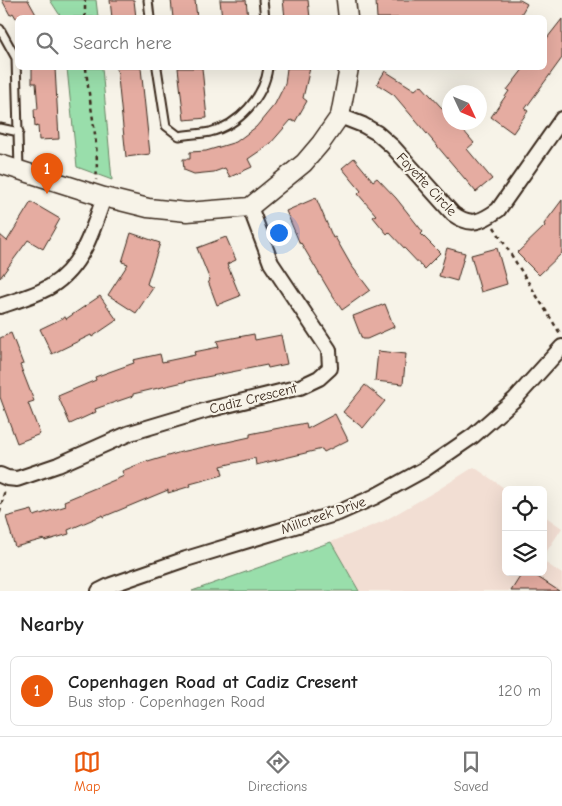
<!DOCTYPE html>
<meta charset="utf-8">
<style>
:root{--surface:#fff;--page:#f2f2f2;--text:#222;--muted:#767676;--line:#e0e0e0;--accent:#ea580c}
body{margin:0;font-family:"Comic Neue",sans-serif;background:var(--page);color:var(--text)}
.controls{position:absolute;right:15px;bottom:15px;display:grid;overflow:hidden;border-radius:8px;box-shadow:0 5px 20px #0002}
.controls button{width:45px;height:45px;display:grid;place-items:center;padding:0;border:0;border-bottom:1px solid var(--line);background:var(--surface);color:var(--text);font:25px sans-serif}
.compass{position:absolute;left:442px;top:85px;width:45px;height:45px;border-radius:50%;background:var(--surface);box-shadow:0 5px 20px #0002;rotate:134deg}
.you{position:absolute;left:278px;top:232px;width:18px;height:18px;margin:-12px;border:4px solid #fff;border-radius:50%;background:#1a73e8;box-shadow:0 0 0 8px #1a73e833}
.badge{display:grid;place-items:center;width:32px;height:32px;border-radius:50%;background:var(--accent);color:#fff;font-size:16px;font-weight:700}
.pin{position:absolute;translate:-50% -41px;filter:drop-shadow(0 1px 2px #0008)}
.pin::after{content:'';position:absolute;top:26px;width:18px;height:15px;background:inherit;clip-path:polygon(0 0,100% 0,50% 100%)}
.list{margin:0;padding:0;list-style:none}
h2{display:flex;justify-content:space-between;align-items:center;height:65px;margin:0;padding:0 20px;font-size:21px}
h2 small{font-size:16px;font-weight:400;color:var(--muted)}
.list li{display:grid;grid-template-columns:32px 1fr auto;gap:15px;align-items:center;box-sizing:border-box;height:70px;margin:0 10px 10px;padding:0 10px;border:1px solid var(--line);border-radius:8px}
.list b{display:block;font-size:19px;white-space:nowrap}
.list p{margin:0;font-size:16px;white-space:nowrap;color:var(--muted)}
.list em{font-size:16px;font-style:normal;color:var(--muted)}
.icon{flex:none;width:28px;height:28px;fill:none;stroke:currentColor;stroke-width:2;stroke-linecap:round;stroke-linejoin:round}
.map{position:relative;flex:none;width:562px;height:591px;overflow:hidden}
.search{position:absolute;background:var(--surface);box-shadow:0 5px 20px #0002;left:15px;right:15px;top:15px;height:55px;display:flex;align-items:center;gap:12px;box-sizing:border-box;padding:0 18px;border-radius:8px;color:var(--muted);font-size:19px}
.sheet{height:145px;background:var(--surface)}
nav{display:flex;justify-content:space-around;align-items:center;box-sizing:border-box;height:70px;border-top:1px solid var(--line);background:var(--surface);font-size:14px;color:var(--muted)}
nav a{display:grid;justify-items:center;gap:2px}
nav .on{color:var(--accent)}
.map>svg:first-child{display:block}
.built{fill:#f2ded3}
.green{fill:#99deab;stroke:#6a8464}
.building{fill:#e5aca1;stroke:#3b2a1e}
.lines{fill:none;stroke-linecap:round;stroke-linejoin:round}
.service-casing{stroke:#3b2a1e;stroke-width:11}
.minor-casing{stroke:#3b2a1e;stroke-width:18}
.tertiary-casing{stroke:#3b2a1e;stroke-width:21}
.path{stroke:#3b2a1e;stroke-width:2.5;stroke-dasharray:4 4;stroke-linecap:butt}
.service{stroke:#f7f3e8;stroke-width:7}
.minor{stroke:#f7f3e8;stroke-width:14}
.tertiary{stroke:#f7f3e8;stroke-width:18}
.labels{text-anchor:middle;stroke-width:4.5;stroke-linejoin:round;paint-order:stroke}
.street-label{font-size:14px;fill:#3b2a1e;stroke:#f7f3e8}
</style>
<div class="map">
<svg width="562" height="591" viewBox="0 0 562 591">
<rect width="100%" height="100%" fill="#f7f3e8"/>
<filter id="ink" filterUnits="userSpaceOnUse"><feTurbulence type="fractalNoise" baseFrequency=".02" numOctaves="2"/><feDisplacementMap in="SourceGraphic" scale="10" xChannelSelector="R" yChannelSelector="G"/><feConvolveMatrix kernelMatrix="1 2 1 2 8 2 1 2 1" color-interpolation-filters="sRGB"/></filter>
<g filter="url(#ink)">
<g class="built">
<polygon points="474,467 507,490 506,490 506,572 543,572 543,561 562,574 562,591 359,591 331,542 384,521 436,491"/>
<polygon points="543,515 562,528 543,557"/>
</g>
<g class="green">
<polygon points="50,0 96,0 98,17 61,17"/>
<polygon points="67,68 102,68 112,180 77,167"/>
<polygon points="331,542 359,591 192,591"/>
</g>
<g class="building">
<polygon points="2,0 28,0 38,18 16,18 13,13 10,15"/>
<polygon points="110,0 134,0 136,18 112,18"/>
<polygon points="171,0 195,0 197,18 173,18"/>
<polygon points="220,0 246,0 248,18 222,18"/>
<polygon points="283,0 308,0 310,18 285,18"/>
<polygon points="388,0 520,0 527,4 519,18 377,18 376,1"/>
<polygon points="562,19 562,58 525,109 528,111 513,133 491,117 509,91 507,90 524,68 544,68 544,42"/>
<polygon points="32,68 55,68 59,139 39,140 38,126 35,127 34,109 38,109 36,83 32,83"/>
<polygon points="117,68 141,68 150,154 126,157"/>
<polygon points="178,68 202,68 207,118 184,120"/>
<polygon points="287,68 310,68 303,98 307,101 295,122 291,120 270,144 248,159 252,167 230,177 225,168 214,172 194,174 184,170 183,159 190,159 190,152 206,151 236,142 256,127 275,104 285,84"/>
<polygon points="385,71 415,90 421,85 450,117 450,122 455,122 457,125 458,124 474,143 467,149 492,179 476,192 394,95 377,84"/>
<polygon points="354,158 373,181 377,178 396,198 423,232 421,234 440,253 424,269 389,232 387,234 373,217 376,215 358,194 361,191 342,168"/>
<polygon points="316,198 333,238 335,237 351,265 370,290 342,310 330,292 301,243 300,244 286,211"/>
<polygon points="562,200 562,253 539,275 517,253 545,226 544,224"/>
<polygon points="31,202 60,219 43,249 28,240 0,278 0,235 7,241"/>
<polygon points="131,233 160,243 147,284 153,288 136,313 108,295 128,264 122,262"/>
<polygon points="226,237 236,260 227,264 240,296 217,305 208,281 210,280 197,248"/>
<polygon points="447,248 465,253 457,281 439,276"/>
<polygon points="497,248 507,284 481,292 471,255"/>
<polygon points="100,296 117,320 92,337 91,335 52,354 40,329 65,317 66,319"/>
<polygon points="385,304 394,327 367,339 362,339 353,316"/>
<polygon points="11,333 23,364 20,365 34,401 28,403 40,434 17,443 0,397 0,338"/>
<polygon points="254,334 255,340 281,335 287,364 268,368 267,365 196,379 133,394 133,396 95,409 96,412 70,424 58,396 96,380 95,377 134,363 133,360 160,354 162,362 195,355 194,352 219,347 217,341"/>
<polygon points="378,351 406,354 403,384 375,381"/>
<polygon points="365,385 385,401 363,428 343,412"/>
<polygon points="335,414 348,440 324,452 322,449 256,465 255,458 221,466 223,475 190,484 191,486 168,493 168,490 103,517 103,515 68,530 69,534 45,541 44,539 15,547 6,517 32,510 34,516 66,506 64,501 124,476 122,471 147,461 148,462 181,452 250,437 250,434 274,429 306,423 307,429"/>
<polygon points="523,572 530,572 559,591 511,591"/>
</g>
<g class="lines">
<g class="service-casing">
<g id="service">
<polyline points="148,0 150,18"/>
<polyline points="263,0 265,18"/>
<polyline points="0,29 16,58 19,170"/>
<path d="M157 68 166 126 179 136C189 134 200 134 210 132 239 125 264 97 268 68"/>
<polyline points="0,128 19,132"/>
</g>
</g>
<g class="minor-casing">
<g id="minor">
<path d="M340 116 363 125 377 133 393 147 453 214C471 227 481 222 498 210L562 119"/>
<path d="M0 306C15 301 39 294 51 286 82 267 93 230 104 197"/>
<polyline points="0,475 7,478 17,479 58,465 130,433 207,410 300,387 319,378 330,368 329,350 271,263 250,207"/>
<polyline points="99,591 111,585 186,559 338,513 374,497 425,469 473,436 515,399 562,347"/>
</g>
</g>
<g class="tertiary-casing">
<g id="tertiary">
<polyline points="346,0 348,18"/>
<polyline points="0,164 104,197 148,208 187,212 250,207 304,163 321,143 340,116 349,68"/>
</g>
</g>
<g class="path">
<polyline points="85,18 85,0"/>
<path d="M86 68C89 105 100 143 96 180"/>
<polyline points="494,227 561,335"/>
<polyline points="0,512 5,489"/>
</g>
<use href="#service" class="service"/>
<use href="#minor" class="minor"/>
<use href="#tertiary" class="tertiary"/>
</g>
</g>
<g class="labels">
<g class="street-label">
<text transform="translate(427 184) rotate(47)" y="5">Fayette Circle</text>
<text transform="translate(253 398) rotate(-14)" y="5">Cadiz Crescent</text>
<text transform="translate(323 515) rotate(-19)" y="5">Millcreek Drive</text>
</g>
</g>
</svg>
<div class="controls">
<button><svg class="icon" aria-label="locate" viewBox="0 0 24 24"><circle cx="12" cy="12" r="6"/><path d="M12 2v4M12 18v4M2 12h4M18 12h4"/></svg></button>
<button><svg class="icon" aria-label="layers" viewBox="0 0 24 24"><path d="M12 4l9 5-9 5-9-5zM3 14l9 5 9-5"/></svg></button>
</div>
<svg class="compass" viewBox="-18 -18 36 36"><path d="M0-13l5 13h-10z" fill="#e53935"/><path d="M0 13l5-13h-10z" fill="#767676"/></svg>
<div class="you"></div>
<div class="pin badge" style="left:47px;top:194px">1</div>
<div class="search"><svg class="icon" aria-label="search" viewBox="0 0 24 24"><circle cx="10" cy="10" r="6"/><path d="M15 15l6 6"/></svg>Search here</div>
</div>
<section class="sheet">
<h2>Nearby<small></small></h2>
<ul class="list">
<li><span class="badge">1</span><div><b>Copenhagen Road at Cadiz Cresent</b><p>Bus stop · Copenhagen Road</p></div><em>120 m</em></li>
</ul>
</section>
<nav>
<a class="on"><svg class="icon" aria-label="map" viewBox="0 0 24 24"><path d="M3 6l6-2 6 2 6-2v14l-6 2-6-2-6 2zM9 4v14M15 6v14"/></svg>Map</a>
<a><svg class="icon" aria-label="directions" viewBox="0 0 24 24"><path d="M12 3l9 9-9 9-9-9zM9 14v-3h6M13 9l2 2-2 2"/></svg>Directions</a>
<a><svg class="icon" aria-label="saved" viewBox="0 0 24 24"><path d="M7 4h10v16l-5-4-5 4z"/></svg>Saved</a>
</nav>
